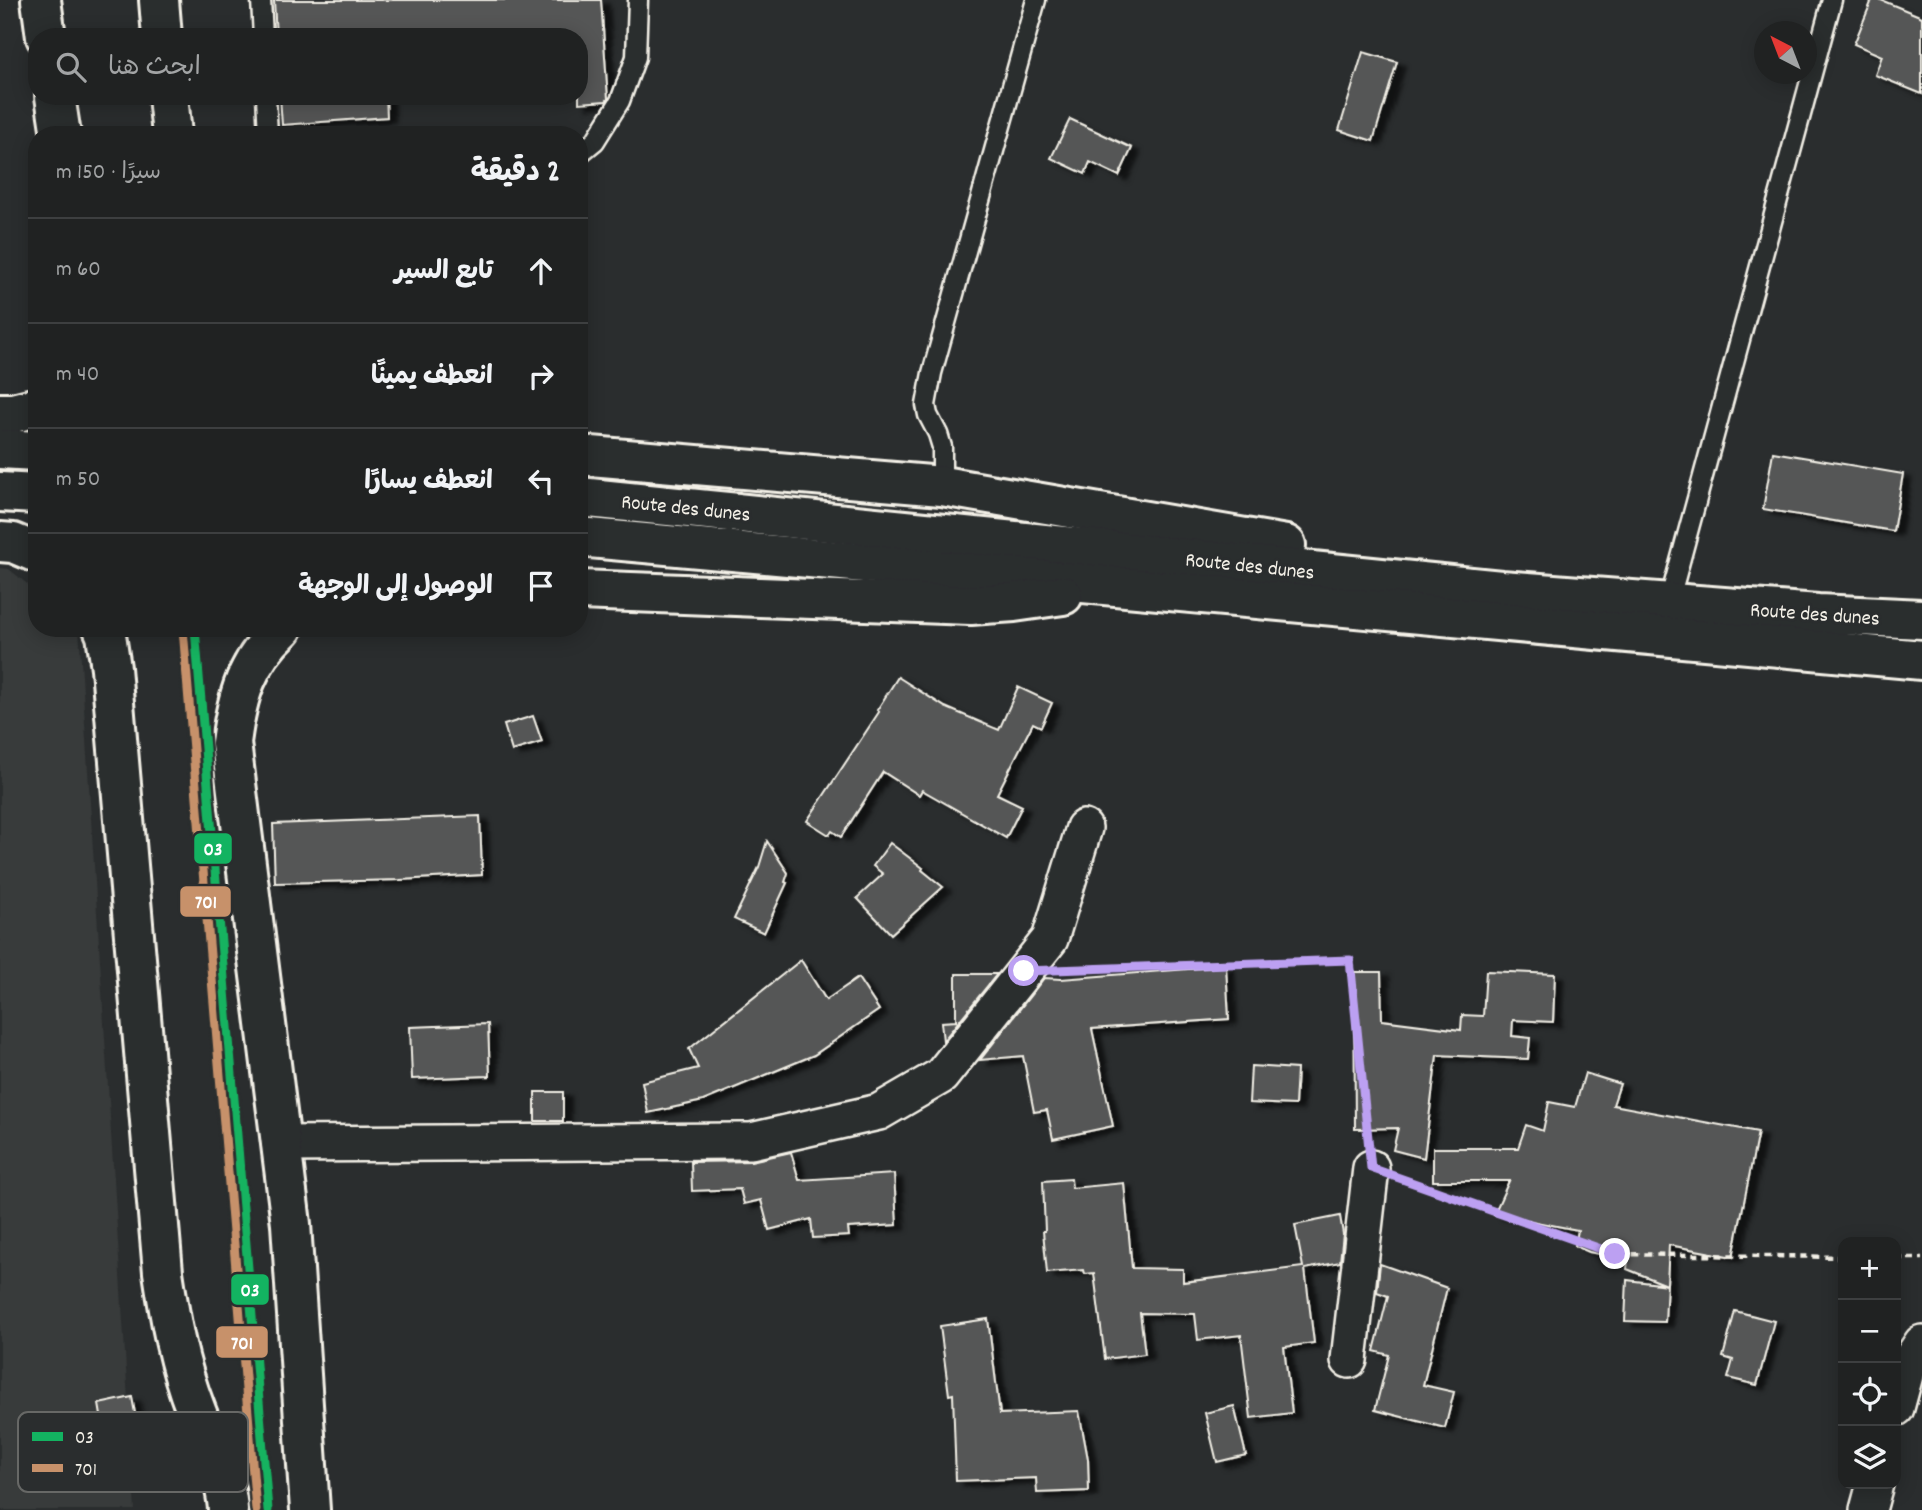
<!DOCTYPE html>
<html lang="ar">
<meta charset="utf-8">
<style>
:root{--surface:#202222;--page:#282a2a;--text:#f1f3f6;--muted:#a2a4a5;--line:#3d3f40}
body{margin:0;font-family:Dekko,"Playpen Sans Arabic",sans-serif;background:var(--page);color:var(--text);direction:rtl}
.controls{position:absolute;right:21px;bottom:21px;display:grid;overflow:hidden;border-radius:14px;box-shadow:0 4px 18px #0003}
.controls button{width:63px;height:63px;display:grid;place-items:center;padding:0;border:0;border-bottom:2px solid var(--line);background:var(--surface);color:var(--text);font:35px sans-serif}
.compass{position:absolute;left:1754px;top:21px;width:63px;height:63px;border-radius:50%;background:var(--surface);box-shadow:0 4px 18px #0003;rotate:318deg}
.stop{position:absolute;width:21px;height:21px;margin:-16px;border:5px solid #bca0f2;border-radius:50%;background:#fff}
.stop.end{background:#bca0f2;border-color:#fff;box-shadow:0 2px 7px #0008}
.list{margin:0;padding:0;list-style:none}
h2{display:flex;justify-content:space-between;align-items:center;height:91px;margin:0;padding:0 28px;font-size:30px}
h2 small{font-size:23px;font-weight:400;color:var(--muted)}
.list li{display:grid;grid-template-columns:46px 1fr auto;gap:21px;align-items:center;box-sizing:border-box;height:105px;padding:0 28px;border-top:2px solid var(--line)}
.list b{display:block;font-size:26px;white-space:nowrap}
.list em{font-size:23px;font-style:normal;color:var(--muted)}
.icon{flex:none;width:38px;height:38px;fill:none;stroke:currentColor;stroke-width:2;stroke-linecap:round;stroke-linejoin:round}
.map{position:relative;flex:none;width:1922px;height:1510px;overflow:hidden;direction:ltr}
.search{position:absolute;background:var(--surface);box-shadow:0 4px 18px #0003;left:28px;top:28px;width:560px;height:77px;display:flex;align-items:center;gap:18px;box-sizing:border-box;padding:0 24px;border-radius:28px;color:var(--muted);font-size:26px}
.panel{position:absolute;background:var(--surface);box-shadow:0 4px 18px #0003;left:28px;top:126px;width:560px;height:511px;border-radius:28px;direction:rtl}
.map>svg:first-child{display:block}
.built{fill:#373a3a}
.building{fill:#555756;stroke:#f4f1e8;stroke-width:2;filter:url(#shadow)}
.lines{fill:none;stroke-linecap:round;stroke-linejoin:round}
.lane-casing{stroke:#f4f1e8;stroke-width:23}
.street-casing{stroke:#f4f1e8;stroke-width:40}
.highway-casing{stroke:#f4f1e8;stroke-width:44}
.path{stroke:#f4f1e8;stroke-width:4.5;stroke-dasharray:7 5;stroke-linecap:butt}
.lane{stroke:#2a2d2e;stroke-width:18}
.street{stroke:#2a2d2e;stroke-width:35}
.highway{stroke:#2a2d2e;stroke-width:38}
.bus-1-casing{stroke:#2a2d2e;stroke-width:14}
.bus-2-casing{stroke:#2a2d2e;stroke-width:14}
.bus-1{stroke:#13b361;stroke-width:9}
.bus-2{stroke:#c7916a;stroke-width:9}
.route{stroke:#bca0f2;stroke-width:9}
.labels{text-anchor:middle;stroke-width:6;stroke-linejoin:round;paint-order:stroke}
.street-label{font-size:21px;fill:#f4f1e8;stroke:#2a2d2e}
.key{fill:#2a2d2e;stroke:#676866;stroke-width:2}
.key-label{font-size:19px;fill:#f4f1e8}
.line-badge{stroke:#2a2d2e;stroke-width:2.5}
.badge-label{font-size:19px;text-anchor:middle;font-weight:bold;fill:#fff}
</style>
<div class="map">
<svg width="1922" height="1510" viewBox="0 0 1922 1510">
<defs>
<filter id="shadow"><feDropShadow dx="8" dy="4.5" stdDeviation="2" flood-color="#0009"/></filter>
</defs>
<rect width="100%" height="100%" fill="#2a2d2e"/>
<filter id="ink" filterUnits="userSpaceOnUse"><feTurbulence type="fractalNoise" baseFrequency=".0143" numOctaves="2"/><feDisplacementMap in="SourceGraphic" scale="14" xChannelSelector="R" yChannelSelector="G"/><feConvolveMatrix kernelMatrix="1 2 1 2 8 2 1 2 1" color-interpolation-filters="sRGB"/></filter>
<g filter="url(#ink)">
<polygon class="built" points="0,568 9,569 37,592 37,628 79,629 135,1510 0,1510"/>
<g class="building">
<polygon points="274,0 601,0 608,99 606,101 579,103 579,37 276,37"/>
<polygon points="1872,0 1881,0 1922,17 1922,94 1875,75 1882,56 1854,44"/>
<polygon points="1363,52 1397,62 1373,141 1339,130"/>
<polygon points="280,96 386,96 387,117 282,125"/>
<polygon points="1070,119 1132,148 1119,176 1090,162 1085,174 1051,158"/>
<polygon points="1773,452 1903,474 1893,531 1763,509"/>
<polygon points="898,677 945,707 999,730 1018,687 1052,703 1041,727 1033,723 997,794 1022,806 1006,838 922,790 919,795 883,772 841,837 832,831 829,835 807,821 879,712 877,710"/>
<polygon points="533,716 542,742 512,751 504,725"/>
<polygon points="480,816 482,875 400,880 275,883 273,824"/>
<polygon points="767,841 788,873 785,882 787,883 764,933 734,919 759,867"/>
<polygon points="890,843 923,868 922,870 943,887 891,934 857,898 883,874 873,866"/>
<polygon points="801,960 826,1000 858,978 879,1010 814,1055 703,1101 648,1113 642,1082 698,1068 689,1049"/>
<polygon points="1226,966 1229,1019 1092,1029 1113,1126 1053,1139 1047,1110 1034,1112 1023,1056 980,1060 1044,978 1061,979"/>
<polygon points="1486,971 1555,974 1553,1022 1513,1020 1512,1036 1530,1038 1528,1059 1437,1055 1424,1158 1393,1150 1398,1128 1355,1129 1354,972 1381,972 1382,1020 1461,1030 1462,1015 1483,1016"/>
<polygon points="956,974 997,974 943,1041 941,1022 956,1021"/>
<polygon points="488,1024 490,1076 412,1079 410,1027"/>
<polygon points="1251,1066 1297,1069 1295,1105 1249,1103"/>
<polygon points="1585,1073 1620,1084 1613,1105 1758,1132 1733,1257 1669,1245 1665,1322 1625,1321 1627,1280 1667,1285 1627,1269 1628,1260 1589,1252 1575,1246 1578,1230 1494,1214 1509,1181 1433,1181 1433,1148 1518,1148 1526,1125 1543,1131 1549,1102 1575,1107"/>
<rect x="535" y="1092" width="28" height="29"/>
<polygon points="791,1152 799,1180 894,1174 897,1225 848,1228 849,1236 813,1238 811,1219 769,1230 761,1200 744,1204 740,1189 692,1191 691,1162 751,1161"/>
<polygon points="1071,1179 1072,1188 1124,1183 1132,1268 1183,1269 1183,1282 1303,1267 1295,1225 1340,1216 1343,1234 1340,1262 1305,1269 1314,1343 1284,1347 1292,1413 1251,1418 1241,1335 1198,1340 1195,1314 1140,1313 1145,1354 1105,1359 1094,1273 1085,1274 1084,1270 1047,1273 1043,1231 1045,1231 1043,1181"/>
<polygon points="1380,1264 1447,1288 1423,1385 1454,1392 1445,1428 1375,1410 1389,1355 1374,1351 1388,1296 1377,1292"/>
<polygon points="1735,1311 1774,1321 1757,1385 1728,1378 1733,1360 1723,1357"/>
<polygon points="988,1319 1000,1414 1079,1411 1088,1459 1089,1491 1037,1493 1036,1478 956,1481 953,1394 949,1395 940,1326"/>
<polygon points="132,1397 142,1452 108,1457 99,1404"/>
<polygon points="1234,1406 1246,1455 1217,1462 1205,1413"/>
</g>
<g class="lines">
<g class="lane-casing">
<g id="lane">
<polyline points="261,0 263,37"/>
<polyline points="266,96 268,135"/>
<polyline points="579,154 595,141 620,101 636,57 638,0"/>
<polyline points="942,486 942,447 938,434 928,415 926,405 932,373 1036,0"/>
<polyline points="1669,602 1832,0"/>
</g>
</g>
<g class="street-casing">
<g id="street">
<polyline points="280,1144 751,1141 879,1112 941,1076 1050,939 1084,828"/>
<polyline points="1349,1360 1371,1168"/>
<polyline points="1896,1408 1908,1364 1922,1343"/>
<polyline points="1868,1510 1875,1484"/>
</g>
</g>
<g class="highway-casing">
<g id="highway">
<polyline points="41,0 46,37"/>
<polyline points="159,0 162,37"/>
<polyline points="55,96 61,135"/>
<polyline points="168,96 172,135"/>
<polyline points="0,413 13,413 37,407"/>
<polyline points="0,449 37,451"/>
<polyline points="579,455 942,486 1286,545"/>
<polyline points="0,492 37,494"/>
<polyline points="579,497 1501,590 1818,614 1922,619"/>
<polyline points="579,537 1922,660"/>
<polyline points="0,542 13,543 37,553"/>
<polyline points="579,590 971,605 1014,602 1063,595"/>
<path d="M103 628 106 635 111 668 163 1272C170 1319 178 1364 195 1408 207 1441 226 1475 228 1510"/>
<path d="M283 628C246 662 237 696 231 743L291 1224 310 1510"/>
</g>
</g>
<g class="path">
<polyline points="1071,969 1350,960 1368,1136"/>
<polyline points="1405,1180 1615,1254 1843,1257"/>
<polyline points="1896,1258 1922,1258"/>
</g>
<use href="#lane" class="lane"/>
<use href="#street" class="street"/>
<use href="#highway" class="highway"/>
<g class="bus-1-casing">
<polyline id="bus-1" points="195,628 268,1510"/>
</g>
<g class="bus-2-casing">
<polyline id="bus-2" points="183,629 256,1510"/>
</g>
<use href="#bus-1" class="bus-1"/>
<use href="#bus-2" class="bus-2"/>
</g>
</g>
<g class="lines" filter="url(#ink)">
<polyline class="route" points="1024,971 1350,960 1371,1168 1615,1254"/>
</g>
<g class="labels">
<g class="street-label">
<text transform="translate(686 507) rotate(6)" y="7">Route des dunes</text>
<text transform="translate(1250 565) rotate(6)" y="7">Route des dunes</text>
<text transform="translate(1815 613) rotate(4)" y="7">Route des dunes</text>
</g>
</g>
<rect x="18" y="1412" width="230" height="80" rx="10" class="key"/>
<rect x="32" y="1432" width="31" height="9" fill="#13b361"/>
<rect x="32" y="1464" width="31" height="8" fill="#c7916a"/>
<g class="key-label">
<text x="75" y="1443">03</text>
<text x="75" y="1475">701</text>
</g>
<g class="line-badge">
<rect x="193" y="832" width="40" height="33" rx="7" fill="#13b361"/>
<rect x="179" y="885" width="53" height="33" rx="7" fill="#c7916a"/>
<rect x="230" y="1273" width="40" height="33" rx="7" fill="#13b361"/>
<rect x="215" y="1325" width="54" height="34" rx="7" fill="#c7916a"/>
</g>
<g class="badge-label">
<text x="213" y="855">03</text>
<text x="206" y="908">701</text>
<text x="250" y="1296">03</text>
<text x="242" y="1349">701</text>
</g>
</svg>
<div class="controls">
<button>+</button>
<button>−</button>
<button><svg class="icon" aria-label="locate" viewBox="0 0 24 24"><circle cx="12" cy="12" r="6"/><path d="M12 2v4M12 18v4M2 12h4M18 12h4"/></svg></button>
<button><svg class="icon" aria-label="layers" viewBox="0 0 24 24"><path d="M12 4l9 5-9 5-9-5zM3 14l9 5 9-5"/></svg></button>
</div>
<svg class="compass" viewBox="-18 -18 36 36"><path d="M0-13l5 13h-10z" fill="#e53935"/><path d="M0 13l5-13h-10z" fill="#a2a4a5"/></svg>
<div class="stop" style="left:1024px;top:971px"></div>
<div class="stop end" style="left:1615px;top:1254px"></div>
<div class="search"><svg class="icon" aria-label="search" viewBox="0 0 24 24"><circle cx="10" cy="10" r="6"/><path d="M15 15l6 6"/></svg>ابحث هنا</div>
<section class="panel">
<h2>2 دقيقة<small>سيرًا · 150 m</small></h2>
<ul class="list">
<li><svg class="icon" aria-label="ahead" viewBox="0 0 24 24"><path d="M12 20V5M6 11l6-6 6 6"/></svg><div><b>تابع السير</b></div><em>60 m</em></li>
<li><svg class="icon" aria-label="right" viewBox="0 0 24 24"><path d="M7 20v-9h11M14 6l5 5-5 5"/></svg><div><b>انعطف يمينًا</b></div><em>40 m</em></li>
<li><svg class="icon" aria-label="left" viewBox="0 0 24 24"><path d="M17 20v-9H6M10 6l-5 5 5 5"/></svg><div><b>انعطف يسارًا</b></div><em>50 m</em></li>
<li><svg class="icon" aria-label="arrive" viewBox="0 0 24 24"><path d="M6 21V4h12l-3 4 3 4H6"/></svg><div><b>الوصول إلى الوجهة</b></div></li>
</ul>
</section>
</div>
